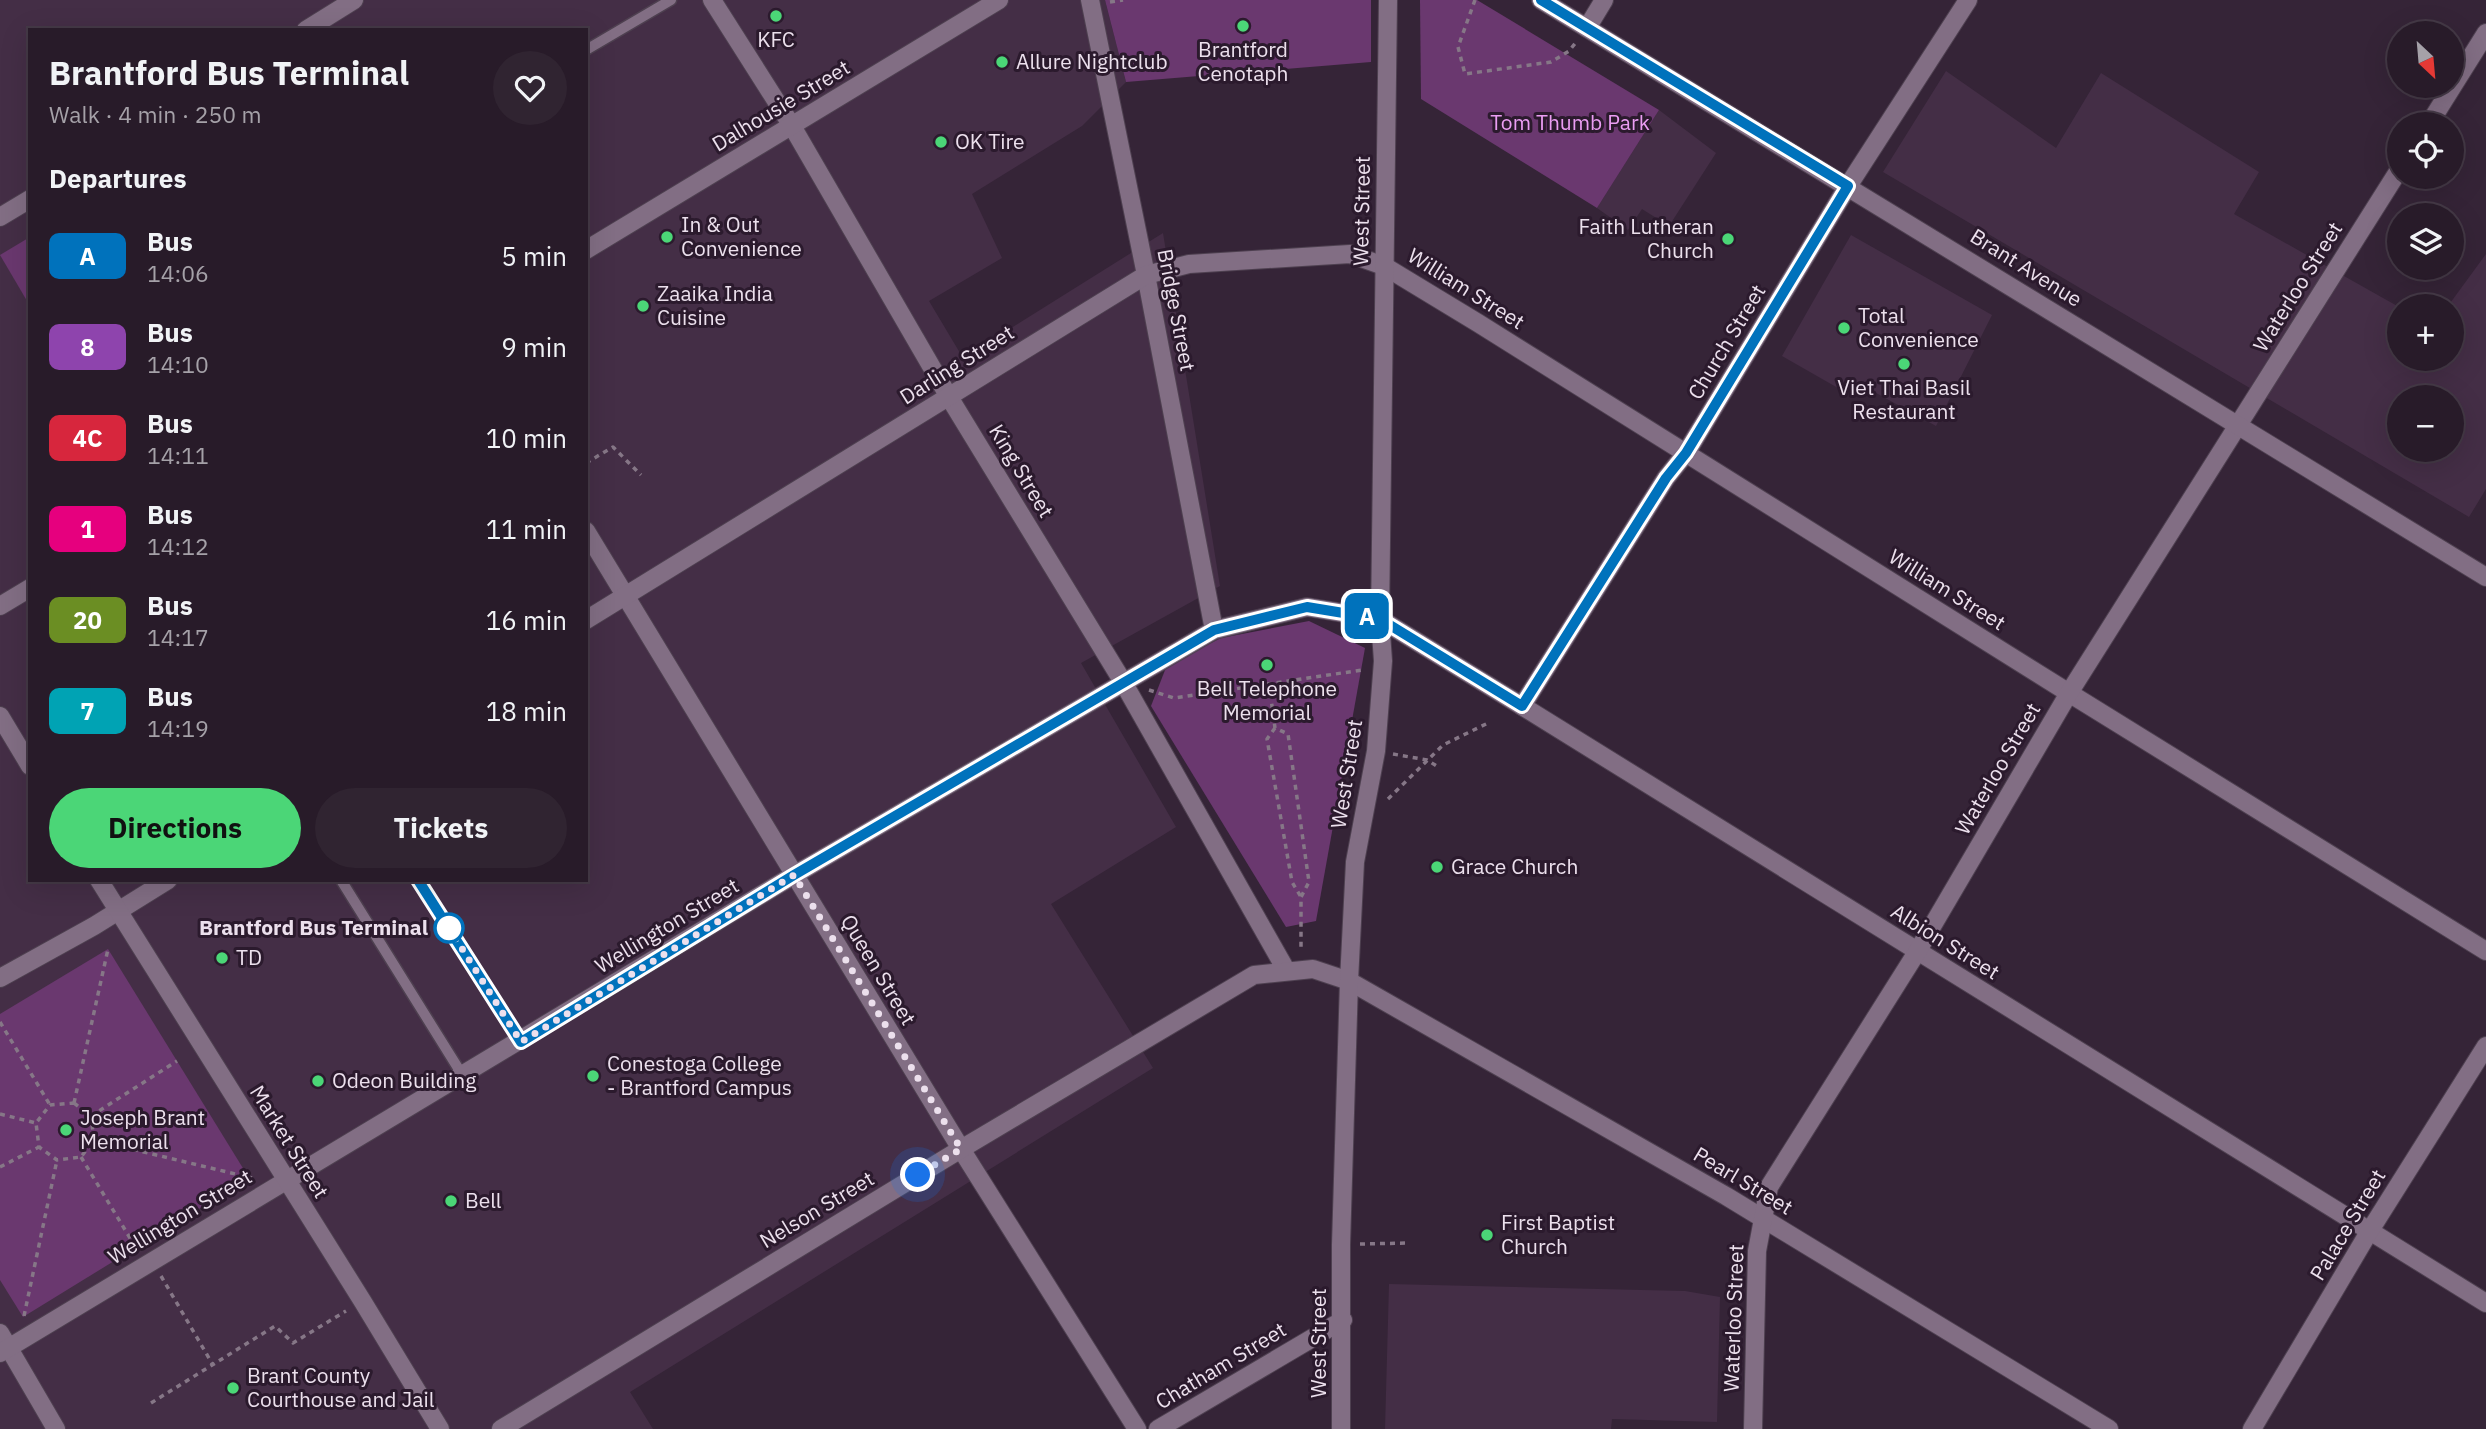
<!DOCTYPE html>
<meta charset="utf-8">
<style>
:root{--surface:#281b29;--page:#302431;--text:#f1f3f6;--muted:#a5a1a8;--line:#443946;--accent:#4bd677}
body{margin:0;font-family:"IBM Plex Sans",sans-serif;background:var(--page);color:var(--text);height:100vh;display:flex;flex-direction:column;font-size:26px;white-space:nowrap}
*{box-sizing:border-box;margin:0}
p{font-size:23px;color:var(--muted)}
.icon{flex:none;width:38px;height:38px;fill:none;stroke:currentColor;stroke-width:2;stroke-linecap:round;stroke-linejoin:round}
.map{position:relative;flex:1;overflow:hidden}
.drawer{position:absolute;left:28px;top:28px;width:560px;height:854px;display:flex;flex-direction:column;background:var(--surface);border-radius:0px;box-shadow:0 7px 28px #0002,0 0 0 2px var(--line)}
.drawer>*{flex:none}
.badge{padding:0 14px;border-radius:10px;font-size:24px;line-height:46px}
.needle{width:46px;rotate:154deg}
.buttons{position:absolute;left:2387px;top:21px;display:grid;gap:14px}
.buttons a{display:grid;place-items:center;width:77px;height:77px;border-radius:50%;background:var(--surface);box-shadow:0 7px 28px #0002,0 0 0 2px var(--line);font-size:35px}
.you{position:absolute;width:35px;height:35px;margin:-18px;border:5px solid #fff;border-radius:50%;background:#1a73e8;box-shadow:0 0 0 10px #1a73e833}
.map>.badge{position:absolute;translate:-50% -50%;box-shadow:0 0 0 4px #fff}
h2{padding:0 21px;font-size:26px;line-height:63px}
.round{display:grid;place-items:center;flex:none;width:74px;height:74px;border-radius:37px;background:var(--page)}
.summary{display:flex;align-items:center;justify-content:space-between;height:119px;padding:0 21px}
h1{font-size:33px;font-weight:700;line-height:52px}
.cta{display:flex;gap:14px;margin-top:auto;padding:14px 21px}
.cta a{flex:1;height:80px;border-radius:42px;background:var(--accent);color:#111;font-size:28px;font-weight:700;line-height:80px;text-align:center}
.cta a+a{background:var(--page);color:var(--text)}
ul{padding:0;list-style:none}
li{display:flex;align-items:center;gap:21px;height:91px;padding:0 21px}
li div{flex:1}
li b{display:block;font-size:26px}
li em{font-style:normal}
li .badge{min-width:77px;font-weight:700;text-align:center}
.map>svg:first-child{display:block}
</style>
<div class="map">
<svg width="2486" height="1429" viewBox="0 0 2486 1429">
<rect width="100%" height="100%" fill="#352437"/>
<!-- built -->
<g fill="#442e46" fill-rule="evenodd">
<path d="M0,0H1105L1126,82L1082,126L972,194L1002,258L929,301L963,358L1163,233L1220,586L1081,663L1176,827L1051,904L1153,1068L630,1392L653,1429H0ZM30,30H586V880H30Z"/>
<path d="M1946,71L2056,148L2101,73L2259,172L2234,214L2399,307V359H2452V306H2448L2486,254V489L2469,517L1883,172ZM2399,397H2452V450H2399Z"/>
<path d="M1659,110L1716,153L1669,226L1642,209L1628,230L1597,208Z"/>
<path d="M1851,235L1992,315L1936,426L1858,383L1845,392L1782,356Z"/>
<path d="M1389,1284L1685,1291L1720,1297L1717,1422L1612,1419L1611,1429H1385Z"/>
</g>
<!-- green -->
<g fill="#6a386f">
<path d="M1105,0H1371V62L1126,82Z"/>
<path d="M1420,0H1477L1659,110L1597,208L1421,99Z"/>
<path d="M30,237V306L0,255Z"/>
<path d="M1309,621L1365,648L1316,921L1286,927L1151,706L1167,665L1221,638Z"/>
<path d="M108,949L249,1178L23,1317L0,1280V1014Z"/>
</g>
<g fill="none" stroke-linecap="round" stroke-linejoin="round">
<defs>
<g id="service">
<path d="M586,50L671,0"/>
<path d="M341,880L463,1076"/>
<path d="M418,880L521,1042"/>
</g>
<g id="minor">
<path d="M712,0L792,126L949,397L1123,682L1286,970"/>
<path d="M1090,0L1146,275L1214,630"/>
<path d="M1587,28L1604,0"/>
<path d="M2429,124L2486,33"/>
<path d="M586,531L961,1149L1137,1429"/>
<path d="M586,620L1146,275L1189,264L1350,254L1384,266L1478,323L2069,693L2486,951"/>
<path d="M1522,706L2486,1303"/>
<path d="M0,978L94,926L168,880"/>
<path d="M0,1333L56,1429"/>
<path d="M501,1429L961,1149L1254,975L1313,969L1349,981L1726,1196L2109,1429"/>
<path d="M1158,1429L1343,1320"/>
<path d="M1753,1429L1757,1251L1769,1187L1917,952L2069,693L2399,170"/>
<path d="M2252,1429L2369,1232L2486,1046"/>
</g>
<path id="tertiary" d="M0,1353L794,875L1214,630L1307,607L1380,619L1522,706L1666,478L1686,453L1848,186L1968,0"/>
<g id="secondary">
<path d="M1541,0L2486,577"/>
<path d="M306,30L354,0"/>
<path d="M0,217L30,199"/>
<path d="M586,250L999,0"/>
<path d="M0,606L30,588"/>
<path d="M0,716L30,766"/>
<path d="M99,880L363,1302L440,1429"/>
<path d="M1341,1429V1245L1349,981L1355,862L1376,751L1383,661L1380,619L1388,0"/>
</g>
</defs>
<!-- service casing -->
<use href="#service" stroke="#4e4050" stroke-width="13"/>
<!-- minor casing -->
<use href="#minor" stroke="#4e4050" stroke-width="20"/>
<!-- tertiary casing -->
<use href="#tertiary" stroke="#4e4050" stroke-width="20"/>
<!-- secondary casing -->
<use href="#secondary" stroke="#4e4050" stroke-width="20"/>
<!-- path -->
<g stroke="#867787" stroke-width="3.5" stroke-dasharray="5 5" stroke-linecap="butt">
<path d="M1475,0L1458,47L1465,74L1551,62L1569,51L1577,41"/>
<path d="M1110,2L1123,0"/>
<path d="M586,463L613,447L641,475"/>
<path d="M1269,684L1275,728L1288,734L1309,882L1301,897V950"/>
<path d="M1149,690L1174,698L1362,670"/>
<path d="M1275,728L1267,739L1292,882L1301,897"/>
<path d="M1393,754L1427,760L1440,768"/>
<path d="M1388,799L1443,745L1488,723"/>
<path d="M0,1022L50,1105"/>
<path d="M74,1103L91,1116L94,1140L81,1157L57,1160L39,1147L36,1123L50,1105Z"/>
<path d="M74,1103L108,949"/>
<path d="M0,1114L36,1123"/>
<path d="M91,1116L177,1061"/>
<path d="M94,1140L252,1178"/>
<path d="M81,1157L136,1248"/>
<path d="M0,1167L39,1147"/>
<path d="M1360,1244L1410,1243"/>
<path d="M161,1276L213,1365"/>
<path d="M24,1316L57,1160"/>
<path d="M151,1403L275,1326L293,1343L346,1311"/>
</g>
<!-- service -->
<use href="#service" stroke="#826e84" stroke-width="10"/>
<!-- minor -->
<use href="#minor" stroke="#826e84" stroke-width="18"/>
<!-- tertiary -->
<use href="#tertiary" stroke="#826e84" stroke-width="18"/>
<!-- secondary -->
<use href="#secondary" stroke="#826e84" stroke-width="18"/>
</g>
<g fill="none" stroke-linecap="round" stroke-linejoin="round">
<defs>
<path id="line" d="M418,880L521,1042L794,875L1214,630L1307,607L1380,619L1522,706L1666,478L1686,453L1848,186L1541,0"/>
</defs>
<!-- line casing -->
<use href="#line" stroke="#fff" stroke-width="16"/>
<!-- line -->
<use href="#line" stroke="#0072bc" stroke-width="10"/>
<!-- walk -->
<path stroke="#ece0ed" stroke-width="7" stroke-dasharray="0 12.6" d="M449,928L521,1042L794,875L961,1149L918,1175"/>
</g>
<!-- markers -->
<g fill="#4bd677" stroke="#2b1a2d" stroke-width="2.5">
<circle cx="776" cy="16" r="7"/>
<circle cx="1243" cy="26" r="7"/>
<circle cx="1002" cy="62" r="7"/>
<circle cx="941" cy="142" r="7"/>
<circle cx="667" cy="237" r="7"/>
<circle cx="1728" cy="239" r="7"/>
<circle cx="643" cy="306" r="7"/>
<circle cx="1844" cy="328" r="7"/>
<circle cx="1904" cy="364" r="7"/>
<circle cx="1267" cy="665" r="7"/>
<circle cx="1437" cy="867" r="7"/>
<circle cx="222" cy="958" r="7"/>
<circle cx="593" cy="1076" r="7"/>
<circle cx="318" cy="1081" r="7"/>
<circle cx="66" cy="1130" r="7"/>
<circle cx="451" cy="1201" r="7"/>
<circle cx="1487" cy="1235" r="7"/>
<circle cx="233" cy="1388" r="7"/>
</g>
<circle fill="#fff" stroke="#0072bc" stroke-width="3.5" cx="449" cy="928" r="14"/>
<g text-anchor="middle" stroke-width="6" stroke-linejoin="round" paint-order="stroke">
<!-- poi labels -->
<g font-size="21" fill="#ece0ed" stroke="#2b1a2d" text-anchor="start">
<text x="776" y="47" text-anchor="middle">KFC</text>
<text x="1243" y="57" text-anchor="middle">Brantford<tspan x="1243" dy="24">Cenotaph</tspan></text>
<text x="1016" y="69">Allure Nightclub</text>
<text x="955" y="149">OK Tire</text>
<text x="681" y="232">In &amp; Out<tspan x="681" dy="24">Convenience</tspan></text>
<text x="1714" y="234" text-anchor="end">Faith Lutheran<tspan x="1714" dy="24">Church</tspan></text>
<text x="657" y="301">Zaaika India<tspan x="657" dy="24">Cuisine</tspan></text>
<text x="1858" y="323">Total<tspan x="1858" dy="24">Convenience</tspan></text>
<text x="1904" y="395" text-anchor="middle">Viet Thai Basil<tspan x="1904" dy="24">Restaurant</tspan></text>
<text x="1267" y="696" text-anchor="middle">Bell Telephone<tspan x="1267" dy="24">Memorial</tspan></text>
<text x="1451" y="874">Grace Church</text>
<text x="236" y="965">TD</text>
<text x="607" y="1071">Conestoga College<tspan x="607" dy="24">- Brantford Campus</tspan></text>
<text x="332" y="1088">Odeon Building</text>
<text x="80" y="1125">Joseph Brant<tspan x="80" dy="24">Memorial</tspan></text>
<text x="465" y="1208">Bell</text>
<text x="1501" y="1230">First Baptist<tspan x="1501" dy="24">Church</tspan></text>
<text x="247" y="1383">Brant County<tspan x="247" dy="24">Courthouse and Jail</tspan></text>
</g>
<!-- street labels -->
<g font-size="21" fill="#ece0ed" stroke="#2b1a2d">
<text transform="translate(781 106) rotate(-31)" y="7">Dalhousie Street</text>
<text transform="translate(1362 211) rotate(-89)" y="7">West Street</text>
<text transform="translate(2026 268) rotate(32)" y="7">Brant Avenue</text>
<text transform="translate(2298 287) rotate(-58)" y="7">Waterloo Street</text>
<text transform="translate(1466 289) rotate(32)" y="7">William Street</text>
<text transform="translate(1176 310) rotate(79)" y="7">Bridge Street</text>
<text transform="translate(1727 342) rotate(-59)" y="7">Church Street</text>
<text transform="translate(957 365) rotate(-32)" y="7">Darling Street</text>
<text transform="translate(1021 471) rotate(59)" y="7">King Street</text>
<text transform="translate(1947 590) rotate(32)" y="7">William Street</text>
<text transform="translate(1998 769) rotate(-60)" y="7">Waterloo Street</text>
<text transform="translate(1347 774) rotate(-81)" y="7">West Street</text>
<text transform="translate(667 926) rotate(-31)" y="7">Wellington Street</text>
<text transform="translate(1945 942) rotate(32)" y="7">Albion Street</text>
<text transform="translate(878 970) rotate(59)" y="7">Queen Street</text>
<text transform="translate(289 1142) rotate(58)" y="7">Market Street</text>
<text transform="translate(1743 1181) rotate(31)" y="7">Pearl Street</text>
<text transform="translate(817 1210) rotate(-31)" y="7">Nelson Street</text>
<text transform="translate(180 1217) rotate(-31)" y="7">Wellington Street</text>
<text transform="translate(2348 1225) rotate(-59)" y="7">Palace Street</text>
<text transform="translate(1734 1318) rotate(-88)" y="7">Waterloo Street</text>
<text transform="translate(1319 1343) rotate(-90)" y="7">West Street</text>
<text transform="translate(1221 1366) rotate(-31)" y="7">Chatham Street</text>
</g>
<!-- park labels -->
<g font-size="21" fill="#eb9df3" stroke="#2b1a2d">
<text x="1570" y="130">Tom Thumb Park</text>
</g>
<!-- stop labels -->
<g font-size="21" font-weight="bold" fill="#ece0ed" stroke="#2b1a2d" text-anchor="end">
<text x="428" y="935">Brantford Bus Terminal</text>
</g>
</g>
</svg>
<div class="buttons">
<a><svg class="needle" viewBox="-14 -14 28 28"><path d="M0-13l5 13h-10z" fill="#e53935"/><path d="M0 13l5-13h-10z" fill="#a5a1a8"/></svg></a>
<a><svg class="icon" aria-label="locate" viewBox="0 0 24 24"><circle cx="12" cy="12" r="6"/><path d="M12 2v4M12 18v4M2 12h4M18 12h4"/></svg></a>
<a><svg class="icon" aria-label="layers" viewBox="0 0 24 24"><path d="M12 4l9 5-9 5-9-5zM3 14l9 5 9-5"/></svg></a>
<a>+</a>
<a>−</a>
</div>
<div class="you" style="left:918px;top:1175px"></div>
<b class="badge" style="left:1367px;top:616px;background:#0072bc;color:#fff">A</b>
<section class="drawer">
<div class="summary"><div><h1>Brantford Bus Terminal</h1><p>Walk · 4 min · 250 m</p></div><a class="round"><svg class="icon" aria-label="heart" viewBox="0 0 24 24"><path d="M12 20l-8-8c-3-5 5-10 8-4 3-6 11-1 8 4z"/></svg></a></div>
<h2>Departures</h2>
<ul>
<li><span class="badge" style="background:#0072bc;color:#fff">A</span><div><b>Bus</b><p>14:06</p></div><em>5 min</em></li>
<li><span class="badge" style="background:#8e44ad;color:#fff">8</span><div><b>Bus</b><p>14:10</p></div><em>9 min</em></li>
<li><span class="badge" style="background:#d7263d;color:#fff">4C</span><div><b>Bus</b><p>14:11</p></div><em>10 min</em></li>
<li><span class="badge" style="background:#e6007e;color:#fff">1</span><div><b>Bus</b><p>14:12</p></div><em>11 min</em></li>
<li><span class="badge" style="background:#6b8e23;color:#fff">20</span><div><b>Bus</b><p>14:17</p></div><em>16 min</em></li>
<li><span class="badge" style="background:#00a3b4;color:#fff">7</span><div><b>Bus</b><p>14:19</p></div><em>18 min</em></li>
</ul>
<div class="cta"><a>Directions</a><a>Tickets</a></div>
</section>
</div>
